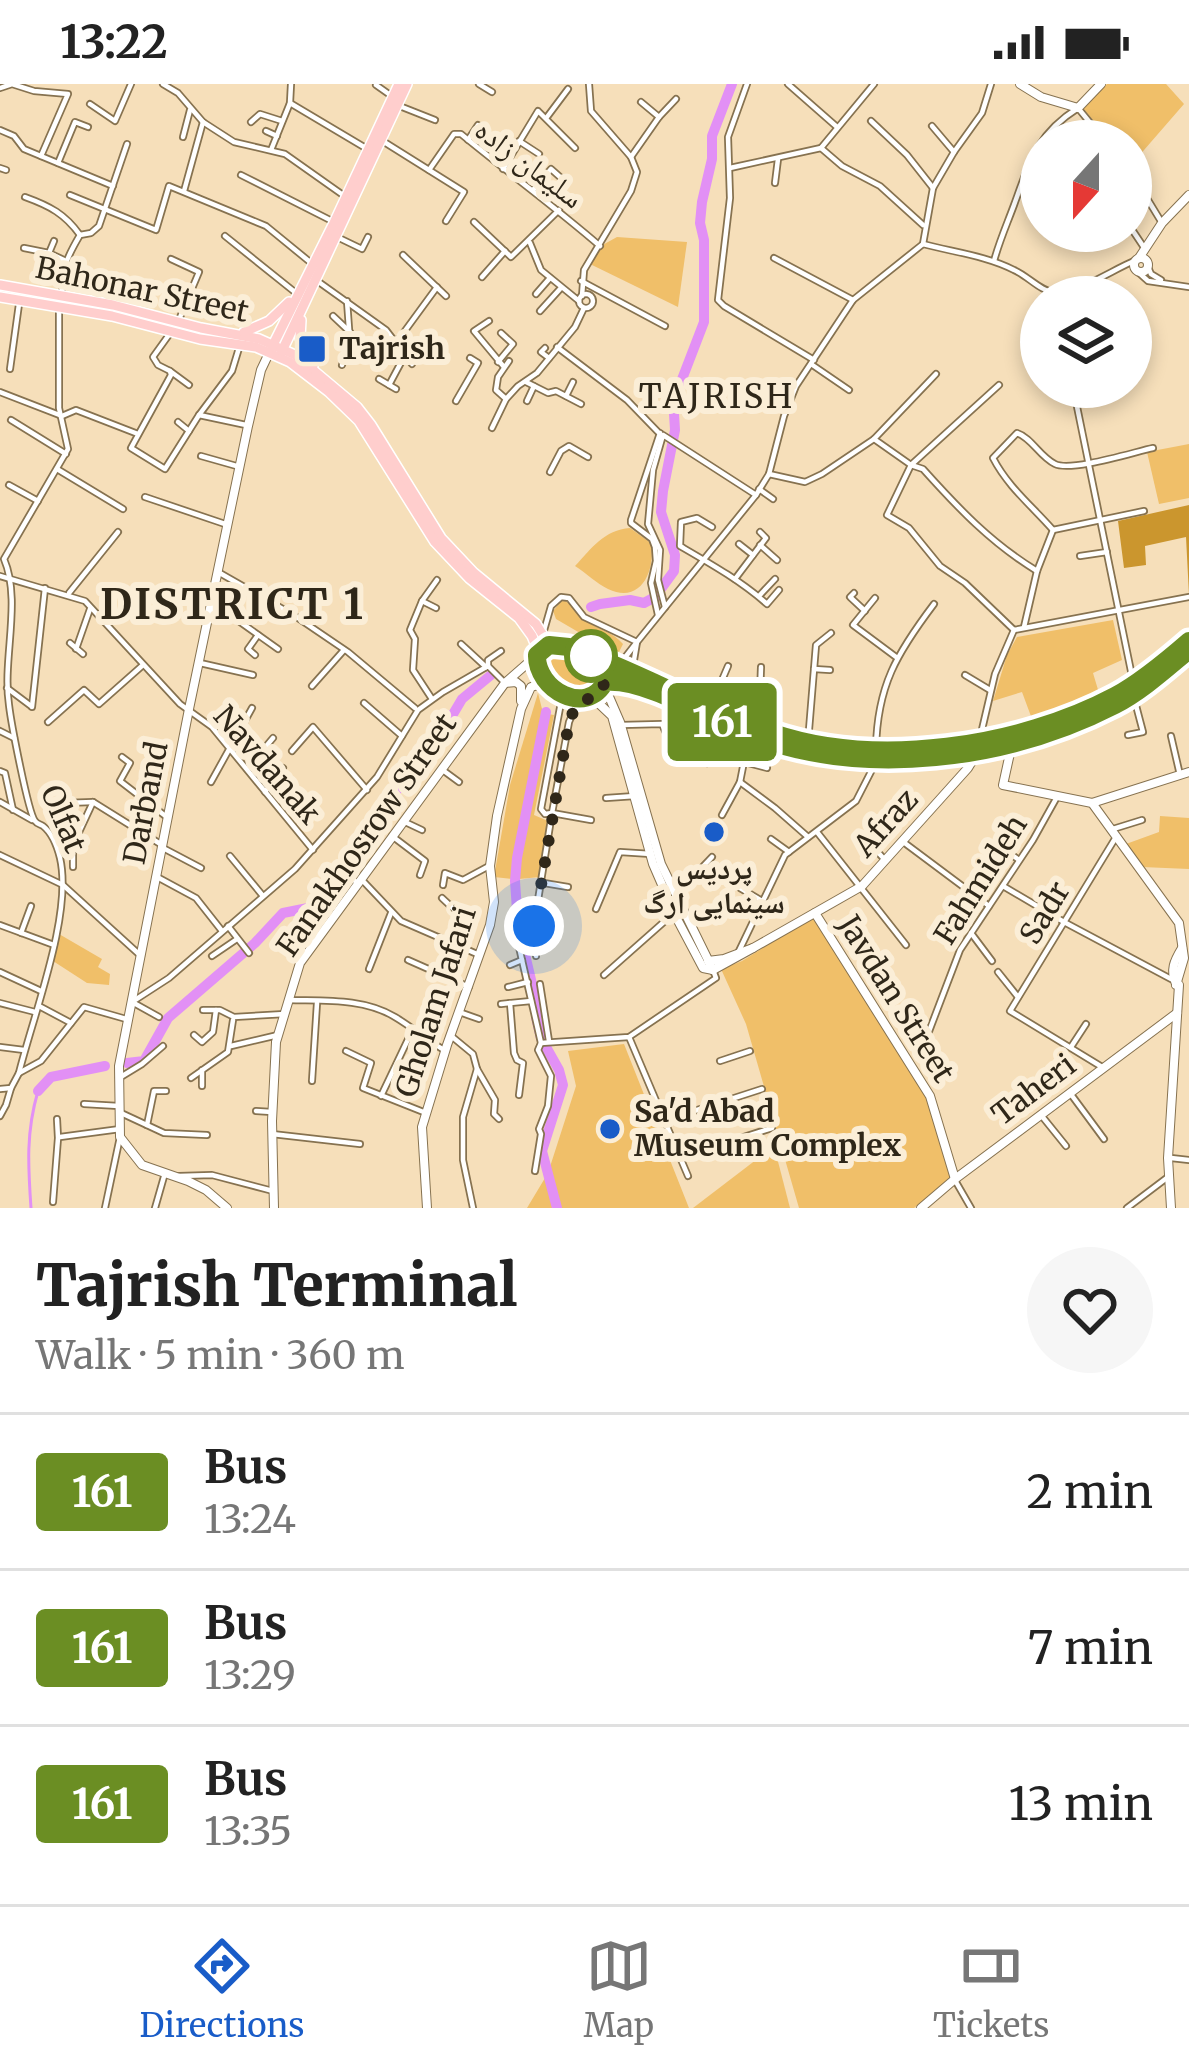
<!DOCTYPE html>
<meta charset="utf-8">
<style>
:root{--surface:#fff;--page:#f6f6f6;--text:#222;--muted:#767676;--line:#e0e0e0;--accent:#195cc8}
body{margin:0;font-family:Merriweather,"Noto Naskh Arabic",serif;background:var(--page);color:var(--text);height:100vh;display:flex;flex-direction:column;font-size:45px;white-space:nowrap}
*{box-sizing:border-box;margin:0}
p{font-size:39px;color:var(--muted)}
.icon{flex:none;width:66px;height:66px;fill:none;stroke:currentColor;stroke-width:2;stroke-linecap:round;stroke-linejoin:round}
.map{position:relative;height:1124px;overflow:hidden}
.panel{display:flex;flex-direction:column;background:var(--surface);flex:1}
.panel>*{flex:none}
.badge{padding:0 24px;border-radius:9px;font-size:42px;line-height:78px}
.needle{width:78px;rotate:201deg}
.fabs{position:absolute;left:1020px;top:36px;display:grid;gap:24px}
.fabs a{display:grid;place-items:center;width:132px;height:132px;border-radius:50%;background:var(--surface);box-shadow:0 6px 18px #0003;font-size:60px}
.you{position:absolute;width:60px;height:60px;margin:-30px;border:9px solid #fff;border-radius:50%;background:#1a73e8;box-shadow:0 0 0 18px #1a73e833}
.map>.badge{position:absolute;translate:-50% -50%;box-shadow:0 0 0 6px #fff}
.round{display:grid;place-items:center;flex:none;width:126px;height:126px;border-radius:63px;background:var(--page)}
.head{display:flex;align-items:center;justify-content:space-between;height:204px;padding:0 36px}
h1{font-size:57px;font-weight:800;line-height:90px}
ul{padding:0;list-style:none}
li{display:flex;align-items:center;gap:36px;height:156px;padding:0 36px;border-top:3px solid var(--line)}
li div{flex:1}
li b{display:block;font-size:45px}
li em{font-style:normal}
li .badge{min-width:132px;font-weight:700;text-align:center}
.status{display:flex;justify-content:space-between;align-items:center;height:84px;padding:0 60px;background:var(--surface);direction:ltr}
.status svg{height:33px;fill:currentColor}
.tab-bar{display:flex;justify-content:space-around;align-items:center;height:168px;border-top:3px solid var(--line);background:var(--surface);font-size:33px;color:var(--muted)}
.tab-bar a{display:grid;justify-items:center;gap:6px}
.tab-bar .current{color:var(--accent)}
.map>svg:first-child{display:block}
</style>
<div class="status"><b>13:22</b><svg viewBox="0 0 49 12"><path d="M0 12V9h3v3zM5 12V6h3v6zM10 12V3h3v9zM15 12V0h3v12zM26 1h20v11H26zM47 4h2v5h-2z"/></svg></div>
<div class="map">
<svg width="1189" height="1124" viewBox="0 0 1189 1124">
<rect width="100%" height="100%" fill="#f6dfba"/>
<!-- green -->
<g fill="#f0bf69">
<path d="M1107,0H1166L1184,20L1131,81V57H1110L1083,24Z"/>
<path d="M617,153L687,158L678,223L590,180L599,163Z"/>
<path d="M1189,360V414L1159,420L1147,368Z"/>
<path d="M630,444L651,459C656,486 641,521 608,505C597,500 586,489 575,482C592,464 604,446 630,444Z"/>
<path d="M563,515C573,521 577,530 586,537C599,546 613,548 623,560L619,568L604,563L556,535L553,527Z"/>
<path d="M1113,536L1122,576L1093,589L1099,609L1032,635L1022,608L993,617L1007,571L1017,553Z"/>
<path d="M557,567C573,570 589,577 597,592L596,601C575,614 545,599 544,575L550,569Z"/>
<path d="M538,609L543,629L512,795L494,793L510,701Z"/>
<path d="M548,630L554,631L534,731L548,737L540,793L519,795V777Z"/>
<path d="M1160,732L1189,734V785L1142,783L1126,760L1159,748Z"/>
<path d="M813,833L927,1013L950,1094L914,1124H799L746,940L721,885L742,877Z"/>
<path d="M59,850L102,875L98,883L110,890L109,901L87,899L53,877Z"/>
<path d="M624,960L689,1124H527L548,1089L576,1002L568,967Z"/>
<path d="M774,1062L790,1124H693Z"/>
</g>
<!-- forest -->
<path fill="#cb962e" d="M1189,421V511L1186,453L1145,462L1146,481L1124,484L1118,437Z"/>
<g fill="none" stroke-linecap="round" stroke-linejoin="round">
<!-- stream -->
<path stroke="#e290f5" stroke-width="3" d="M31,1124C28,1081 26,1048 38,1007"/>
<!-- river -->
<g stroke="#e290f5" stroke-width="10">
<path d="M591,523L600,520L630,516L644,519L655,513L674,487L675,471L661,428L663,407L675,346L674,330L679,303L704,238V156L700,139L702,118L712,75V52L732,0"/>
<path d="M546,628L517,774L515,797L518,841L536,917V933L541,954L559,986L563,1001L542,1067L557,1124"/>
<path d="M127,979L144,977L168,934L255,859L283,829L313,823L386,717L412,691L413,679L446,642L462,615L491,591"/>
<path d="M38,1007L51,993L105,982"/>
</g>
<defs>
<g id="street">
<path d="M163,0L178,9L203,38L234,58L285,70L343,111"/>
<path d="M479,0L492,8"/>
<path d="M747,0L728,53L730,114L718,216L724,222L814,276"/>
<path d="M788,0L837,43"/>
<path d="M376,1L393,13"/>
<path d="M0,4L12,0L34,7L68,10L41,72"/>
<path d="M641,18L659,33"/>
<path d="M290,19L369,66"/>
<path d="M90,20L115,37L131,0"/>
<path d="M397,21L435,36"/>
<path d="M547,33L568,5"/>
<path d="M871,37L907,71L933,104"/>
<path d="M251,38L260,30L282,37"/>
<path d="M932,42L954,68"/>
<path d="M0,46L14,52L24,65L113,102"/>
<path d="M266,47L277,52"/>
<path d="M183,53L190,26"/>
<path d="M381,56L464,108L446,137"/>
<path d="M468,56L478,41"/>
<path d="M519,57L539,70"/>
<path d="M821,64L874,0"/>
<path d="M271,66L290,19L291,0"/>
<path d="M631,73L659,33L676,15"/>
<path d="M58,79L75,38L88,43"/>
<path d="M0,84L6,86"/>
<path d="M730,84L821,64L842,82L880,102L923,141"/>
<path d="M503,85L538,27L575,64"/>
<path d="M429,86L454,50H461C507,88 555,123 600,162"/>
<path d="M1131,88L1162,139"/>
<path d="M241,91L332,137"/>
<path d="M775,99L778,75"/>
<path d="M533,106L551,85L560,93"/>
<path d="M184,107L203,38"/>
<path d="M70,111L156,146L169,102L266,142L310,178"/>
<path d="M25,113C50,122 65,130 80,151"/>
<path d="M474,138L511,173L559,126"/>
<path d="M1131,144L1145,165"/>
<path d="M225,152L296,209"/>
<path d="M337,153L362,165L368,153"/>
<path d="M530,159L541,186L579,217"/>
<path d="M923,160C953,168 987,172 1014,186C1028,192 1040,207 1055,209C1075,211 1114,185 1134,177"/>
<path d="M24,164L49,169L64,176"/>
<path d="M49,169L54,157"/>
<path d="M403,171L446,212"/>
<path d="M774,174L853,216"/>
<path d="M171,175L199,188L178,238"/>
<path d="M994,177C999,158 1007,140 1014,121C1030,77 1037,50 1078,24L1105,57"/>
<path d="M1148,183L1151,190L1161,196"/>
<path d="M1138,188L1148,197L1189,203"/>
<path d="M482,193L505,167"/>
<path d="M316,196L386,246L412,280"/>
<path d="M581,197L665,242"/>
<path d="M536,210L550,194"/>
<circle cx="586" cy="217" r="7"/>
<path d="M62,212C61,186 67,173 80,151L91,149L99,142L127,60"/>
<path d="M582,212L584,186L631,107L637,88L631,73L591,27L589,0"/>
<path d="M540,227L560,205"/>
<path d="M333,232L350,248"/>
<path d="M489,237L474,247L504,283"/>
<path d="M171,248L153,273L158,281L170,287L171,291L131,364L165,385L199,331L232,287L239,264"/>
<path d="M396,259L437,203"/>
<path d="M557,263L627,316L658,348"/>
<path d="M545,264L541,268L549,274"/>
<path d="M498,278L513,260L501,249"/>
<path d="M811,280L849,306"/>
<path d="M342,281L350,258L347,217"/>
<path d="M10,285L19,220"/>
<path d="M170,287L189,301"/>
<path d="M379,295L396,305"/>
<path d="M526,298L548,309L556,307L581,320"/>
<path d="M389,301L405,271"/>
<path d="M999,301L911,381L887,431L909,444L940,482L965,499L1014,546"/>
<path d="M1073,303L1133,597"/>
<path d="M0,308L62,332L76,326L138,350"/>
<path d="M566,312L573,298"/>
<path d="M506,315L496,306L498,293L509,277"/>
<path d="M456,317L478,279L470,274"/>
<path d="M527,317L534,302"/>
<path d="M199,331L246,341"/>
<path d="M11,336L66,370"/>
<path d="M178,338L189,347"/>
<path d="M492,344L506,315L518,302L537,289L575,243L584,224"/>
<path d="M874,355L911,381L923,385C958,424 991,459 1037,487"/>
<path d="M201,372L240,383"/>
<path d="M57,385L123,425"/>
<path d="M550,388L561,367L569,362L588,373"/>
<path d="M769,390L805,398L822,390L874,355L936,290"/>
<path d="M9,401L38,417"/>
<path d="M759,405L773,415"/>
<path d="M145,413L225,440"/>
<path d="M712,443L697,434L681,438L680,462C711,480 741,497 767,520L779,506"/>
<path d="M1053,446C1032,422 1008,403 993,374L1017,349C1032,354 1039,372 1055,380C1071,388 1134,368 1153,364"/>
<path d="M1053,446L1144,427"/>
<path d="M739,460L753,471"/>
<path d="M760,461L777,476"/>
<path d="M1080,472L1107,468"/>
<path d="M218,488L295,532L348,568L415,624"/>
<path d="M0,492L85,517L180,620L212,643L313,766"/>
<path d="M735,495L766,454L760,448"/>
<path d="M69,509L118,448"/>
<path d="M854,509L850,513L865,527"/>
<path d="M759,512L775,495"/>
<path d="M875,514L853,541L896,573"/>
<path d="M422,517L436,524"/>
<path d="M212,518L278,565"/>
<path d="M665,523L658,496L660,466L648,440L653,386L663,351L756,411"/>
<path d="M658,531L651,499L656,477L655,463L652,455L631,439V436L660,349"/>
<path d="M1024,543L1037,487L1053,446"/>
<path d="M1014,546L1189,513"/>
<path d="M543,550L551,522L561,513L569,514L584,533L637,558L620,580"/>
<path d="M70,559L83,570"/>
<path d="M461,560L486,583"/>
<path d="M76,565L90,525"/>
<path d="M255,571L248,565L258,551"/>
<path d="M200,579L253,591"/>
<path d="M488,582V576L501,567"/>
<path d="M814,585L830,586"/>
<path d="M632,588L637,558L756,411L769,390L784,332L796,302L853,216L923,160L933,104L954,68L982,29L991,0"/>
<path d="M965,591L990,606"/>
<path d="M721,599L740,607"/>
<path d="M312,602L344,566"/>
<path d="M7,604L31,622"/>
<path d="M562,613L541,725L545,730L552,729L591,736"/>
<path d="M432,615L413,586L415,555L410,546L422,517L437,496"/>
<path d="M364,619L402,652"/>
<path d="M32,623L45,504"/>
<path d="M710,624L728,582"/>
<path d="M48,638L84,606L99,620L143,581"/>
<path d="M749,640L760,611L761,583"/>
<path d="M621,641L662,640L665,647L707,679"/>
<path d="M0,647L14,654"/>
<path d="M1128,651L1143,648L1133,610"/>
<path d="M1171,652L1180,691"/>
<path d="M980,654L995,590L1014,546"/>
<path d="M808,658L816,561L831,549"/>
<path d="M876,665C877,602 897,569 934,520"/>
<path d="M292,667L313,643L367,706"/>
<path d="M122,673L130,679L120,697L168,734"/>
<path d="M744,678L767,684"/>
<path d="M247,685L273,654"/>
<path d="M0,687L5,689L13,726"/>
<path d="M444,687L459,698"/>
<path d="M211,698L252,624"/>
<path d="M740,698L775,724L808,753"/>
<path d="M265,708L283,684"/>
<path d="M606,714L635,712"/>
<path d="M0,718L32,736"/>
<path d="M65,719L93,718"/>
<path d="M722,731L740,698L749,652"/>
<path d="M405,738L422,746"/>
<path d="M1113,745L1142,736"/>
<path d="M817,748L906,861"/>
<path d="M392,752L425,777L420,791"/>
<path d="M771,755L789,768"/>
<path d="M902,757L989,822"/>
<path d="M998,761L1019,776"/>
<path d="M163,764L201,784"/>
<path d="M875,765L885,776"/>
<path d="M0,771L63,801L141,872"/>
<path d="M230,772L263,812"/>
<path d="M73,783V761L93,718L162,761"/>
<path d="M343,785L357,799"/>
<path d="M159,794L196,814L222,847"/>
<path d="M363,797L401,837L477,870"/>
<path d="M544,799L568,803"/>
<path d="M443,801L445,789L463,796L489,782"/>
<path d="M1003,802L1064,838L1171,895"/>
<path d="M740,804L762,817"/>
<path d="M675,812L712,773"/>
<path d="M442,814L458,829L451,858"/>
<path d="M596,825L620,768L651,770"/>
<path d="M0,841L54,861"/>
<path d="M228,842L249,869"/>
<path d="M21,849L31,822"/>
<path d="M971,849L992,877"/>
<path d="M519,863L541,959L538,966L551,992L548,1022L539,1045L541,1050L535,1087"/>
<path d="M738,869L785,771L856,717L878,674"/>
<path d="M212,872L237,855"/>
<path d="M536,872L533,847L552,729L569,638L576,622L583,616"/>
<path d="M408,876L469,903"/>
<path d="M510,881L522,876"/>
<path d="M369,885L391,829"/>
<path d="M0,888L41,907"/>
<path d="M998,888L1018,913"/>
<path d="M604,891L674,829"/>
<path d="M540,900L549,957"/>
<path d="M508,903L528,898"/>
<path d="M289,916C324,917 364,914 395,933C412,943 427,956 444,966"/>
<path d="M0,919L35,928"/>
<path d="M510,919L514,969L517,976L523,979L519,1011"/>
<path d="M501,920L531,917"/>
<path d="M39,922L71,939"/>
<path d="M203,926H220L234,933L285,930"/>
<path d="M462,929L479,935"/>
<path d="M159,933L132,918L169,894L295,785L377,693L418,626L443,608L488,582L505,599"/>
<path d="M194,951L202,958L213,948L216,926"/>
<path d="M450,951L473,970L477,985L495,1016L494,1030L499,1035"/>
<path d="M906,951L928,950L960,866L1033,756L1057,713"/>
<path d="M629,953L688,1092"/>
<path d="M541,959L629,953L716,894L713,886"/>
<path d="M231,962L278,951"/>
<path d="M0,963L24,966"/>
<path d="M1071,963L1086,940"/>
<path d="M346,967L371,979L363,1004L426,1029"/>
<path d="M720,977L750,967"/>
<path d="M1102,983L1010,927L1116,753"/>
<path d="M202,986V1002"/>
<path d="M19,989L41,977L84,923L126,935"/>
<path d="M119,994L142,980L163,962"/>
<path d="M191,994L228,968L233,936"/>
<path d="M312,997L317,919"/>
<path d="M0,1005L11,1004L19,989C33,932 73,830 60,774C57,762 53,750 43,742C40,740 37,740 35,737C28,728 11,638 9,621C2,575 22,517 4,475L68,365L59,324V223"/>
<path d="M1070,1009L1104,1055"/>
<path d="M381,1012L412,947"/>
<path d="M84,1020L119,1022"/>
<path d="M256,1027L272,1028"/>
<path d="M694,1027L762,1005"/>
<path d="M121,1029L164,1049L207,1051"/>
<path d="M1041,1031L1066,1062"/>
<path d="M0,1032L6,1021L11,1004"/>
<path d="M147,1041L154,1007H166"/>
<path d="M272,1050L360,1060"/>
<path d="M60,1053L120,1045"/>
<path d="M703,1066L772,1044"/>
<path d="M1171,1074L1189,1076"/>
<path d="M179,1092L212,1091L273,1107"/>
<path d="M956,1098L971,1124"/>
<path d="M53,1118L58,1054L57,1035"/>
<path d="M105,1124L120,1053"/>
<path d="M155,1124L165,1089"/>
<path d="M473,1124L463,1076V1033L477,985"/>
<path d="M1127,1124L1168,1093"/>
</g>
<g id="secondary">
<path d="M1020,0L1041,13L1078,24L1101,0"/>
<circle cx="1141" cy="181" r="7"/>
<path d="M1139,174L1162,139L1189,111"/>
<path d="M505,599L516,598L521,602V617"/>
<path d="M604,601L620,638L661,780L712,884"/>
<path d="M592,613L612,632L653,780L676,833L703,884L713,886"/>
<path d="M1012,660L1003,701L1092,719L1179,839L1184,874L1176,901"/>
<path d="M1092,719L1189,688"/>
<path d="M815,829L930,1012L955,1095"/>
<path d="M753,864L862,802L968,684L979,666"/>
<path d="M708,877L724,875L753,864L713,886"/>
<path d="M1176,900C1170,886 1174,877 1182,864"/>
<path d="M227,1124L206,1106L188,1097L142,1081L120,1053L119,982L189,625L248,342L261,286L270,267"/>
<path d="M274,1124L272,1037L276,958L300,879L505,599L537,571"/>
<path d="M427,1124L422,1043L447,961L490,841L494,818L490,782L497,732L521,625L531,603L546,599"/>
<path d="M921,1124L955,1095L1177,929"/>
<path d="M1171,1124L1168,1074L1179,901"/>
</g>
<g id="primary">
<path d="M0,201L113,221L201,244L259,255L295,271L357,323L371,341L441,454L474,489L536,540L549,561"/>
<path d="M0,213L112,232L200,255L256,263L290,278L329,308L359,337L435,458L469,494L519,534L532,552L539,569"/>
<path d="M301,236L300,254L313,282"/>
<path d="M244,248L269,237L289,218"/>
<path d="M272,263L334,139L399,0"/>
<path d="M282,267L407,0"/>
<path d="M549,561C575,562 597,571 605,598C587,633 537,606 537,571Z"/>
<path d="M586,570C652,594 714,633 782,652C889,681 1018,665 1115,612C1141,598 1166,577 1189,557"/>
<path d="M605,598L630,599C679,617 725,644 774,659C874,690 1035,672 1123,617C1146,602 1168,584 1189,566"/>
</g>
</defs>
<!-- street casing -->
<use href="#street" stroke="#867250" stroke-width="8"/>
<!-- secondary casing -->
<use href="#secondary" stroke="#867250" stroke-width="10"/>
<!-- primary casing -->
<use href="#primary" stroke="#fff" stroke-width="12"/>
<!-- street -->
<use href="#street" stroke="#fff" stroke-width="4.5"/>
<!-- secondary -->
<use href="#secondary" stroke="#fff" stroke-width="8"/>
<!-- primary -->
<use href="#primary" stroke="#ffcecd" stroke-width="9"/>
</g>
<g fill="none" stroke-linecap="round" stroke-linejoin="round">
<defs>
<path id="line" d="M1189,557C1166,577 1141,598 1115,612C1019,663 877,684 773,649C703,626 639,587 569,563L549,561L537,571C536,606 587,633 605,598C645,594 711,636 750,651C865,695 1008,676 1115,621C1142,607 1166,585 1189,566"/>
</defs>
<!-- line casing -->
<use href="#line" stroke="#fff" stroke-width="27"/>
<!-- line -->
<use href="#line" stroke="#6b8e23" stroke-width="18"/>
<!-- walk -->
<path stroke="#2f2719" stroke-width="12" stroke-dasharray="0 21.6" d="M534,842L569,638C577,612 596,618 605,598L600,584L591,572"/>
</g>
<!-- markers -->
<g fill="#195cc8" stroke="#fbeed7" stroke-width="4.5">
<rect x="297" y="250" width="30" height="30" rx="6"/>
<circle cx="714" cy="748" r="12"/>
<circle cx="610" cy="1045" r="12"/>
</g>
<circle fill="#fff" stroke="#6b8e23" stroke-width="6" cx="591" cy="572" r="24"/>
<g text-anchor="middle" stroke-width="12" stroke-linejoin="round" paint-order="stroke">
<!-- street labels -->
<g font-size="30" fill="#2f2719" stroke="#fbeed7">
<text transform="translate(529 80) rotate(37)" y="10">سلیمان زاده</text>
<text transform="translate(142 206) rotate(12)" y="10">Bahonar Street</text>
<text transform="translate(267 681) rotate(49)" y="10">Navdanak</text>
<text transform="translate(146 719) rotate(-79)" y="10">Darband</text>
<text transform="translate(63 735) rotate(67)" y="10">Olfat</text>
<text transform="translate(886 739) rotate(-48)" y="10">Afraz</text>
<text transform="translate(367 751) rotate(-55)" y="10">Fanakhosrow Street</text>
<text transform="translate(981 796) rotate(-58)" y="10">Fahmideh</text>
<text transform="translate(1045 829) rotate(-59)" y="10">Sadr</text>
<text transform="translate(896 915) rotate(58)" y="10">Javdan Street</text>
<text transform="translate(436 918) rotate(-72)" y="10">Gholam Jafari</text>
<text transform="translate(1034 1006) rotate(-37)" y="10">Taheri</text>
</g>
<!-- poi labels -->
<g font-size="30" font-weight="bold" fill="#2f2719" stroke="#fbeed7" text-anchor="start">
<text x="339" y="275">Tajrish</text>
<text x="714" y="795" text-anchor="middle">پردیس<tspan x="714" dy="34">سینمایی ارگ</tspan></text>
<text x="634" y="1038">Sa'd Abad<tspan x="634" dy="34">Museum Complex</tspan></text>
</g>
<!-- neighbourhood labels -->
<g font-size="33" letter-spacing="3" fill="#2f2719" stroke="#fbeed7">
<text x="717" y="324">TAJRISH</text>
</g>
<!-- district labels -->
<g font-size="42" font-weight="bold" letter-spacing="3" fill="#2f2719" stroke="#fbeed7">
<text x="233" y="535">DISTRICT 1</text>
</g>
</g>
</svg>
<div class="fabs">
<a><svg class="needle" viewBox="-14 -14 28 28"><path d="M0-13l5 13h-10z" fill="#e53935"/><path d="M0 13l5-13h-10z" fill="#767676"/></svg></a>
<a><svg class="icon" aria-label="layers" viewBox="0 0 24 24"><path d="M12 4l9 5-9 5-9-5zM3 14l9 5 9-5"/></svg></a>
</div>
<div class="you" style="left:534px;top:842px"></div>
<b class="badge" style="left:722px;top:638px;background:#6b8e23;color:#fff">161</b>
</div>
<section class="panel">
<div class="head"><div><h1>Tajrish Terminal</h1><p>Walk · 5 min · 360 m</p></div><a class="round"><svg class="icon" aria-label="heart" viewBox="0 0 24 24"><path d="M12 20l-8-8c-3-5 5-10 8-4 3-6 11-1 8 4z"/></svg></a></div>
<ul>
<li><span class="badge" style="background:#6b8e23;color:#fff">161</span><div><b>Bus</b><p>13:24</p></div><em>2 min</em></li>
<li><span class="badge" style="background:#6b8e23;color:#fff">161</span><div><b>Bus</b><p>13:29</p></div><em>7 min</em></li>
<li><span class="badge" style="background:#6b8e23;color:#fff">161</span><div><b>Bus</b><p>13:35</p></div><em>13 min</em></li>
</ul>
</section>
<nav class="tab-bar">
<a class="current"><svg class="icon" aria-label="directions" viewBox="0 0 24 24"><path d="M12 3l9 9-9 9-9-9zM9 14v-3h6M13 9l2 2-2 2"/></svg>Directions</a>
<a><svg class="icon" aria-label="map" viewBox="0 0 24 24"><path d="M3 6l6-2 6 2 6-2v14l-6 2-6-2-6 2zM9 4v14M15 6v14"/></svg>Map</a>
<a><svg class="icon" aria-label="tickets" viewBox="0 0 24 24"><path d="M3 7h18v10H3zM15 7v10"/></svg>Tickets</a>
</nav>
